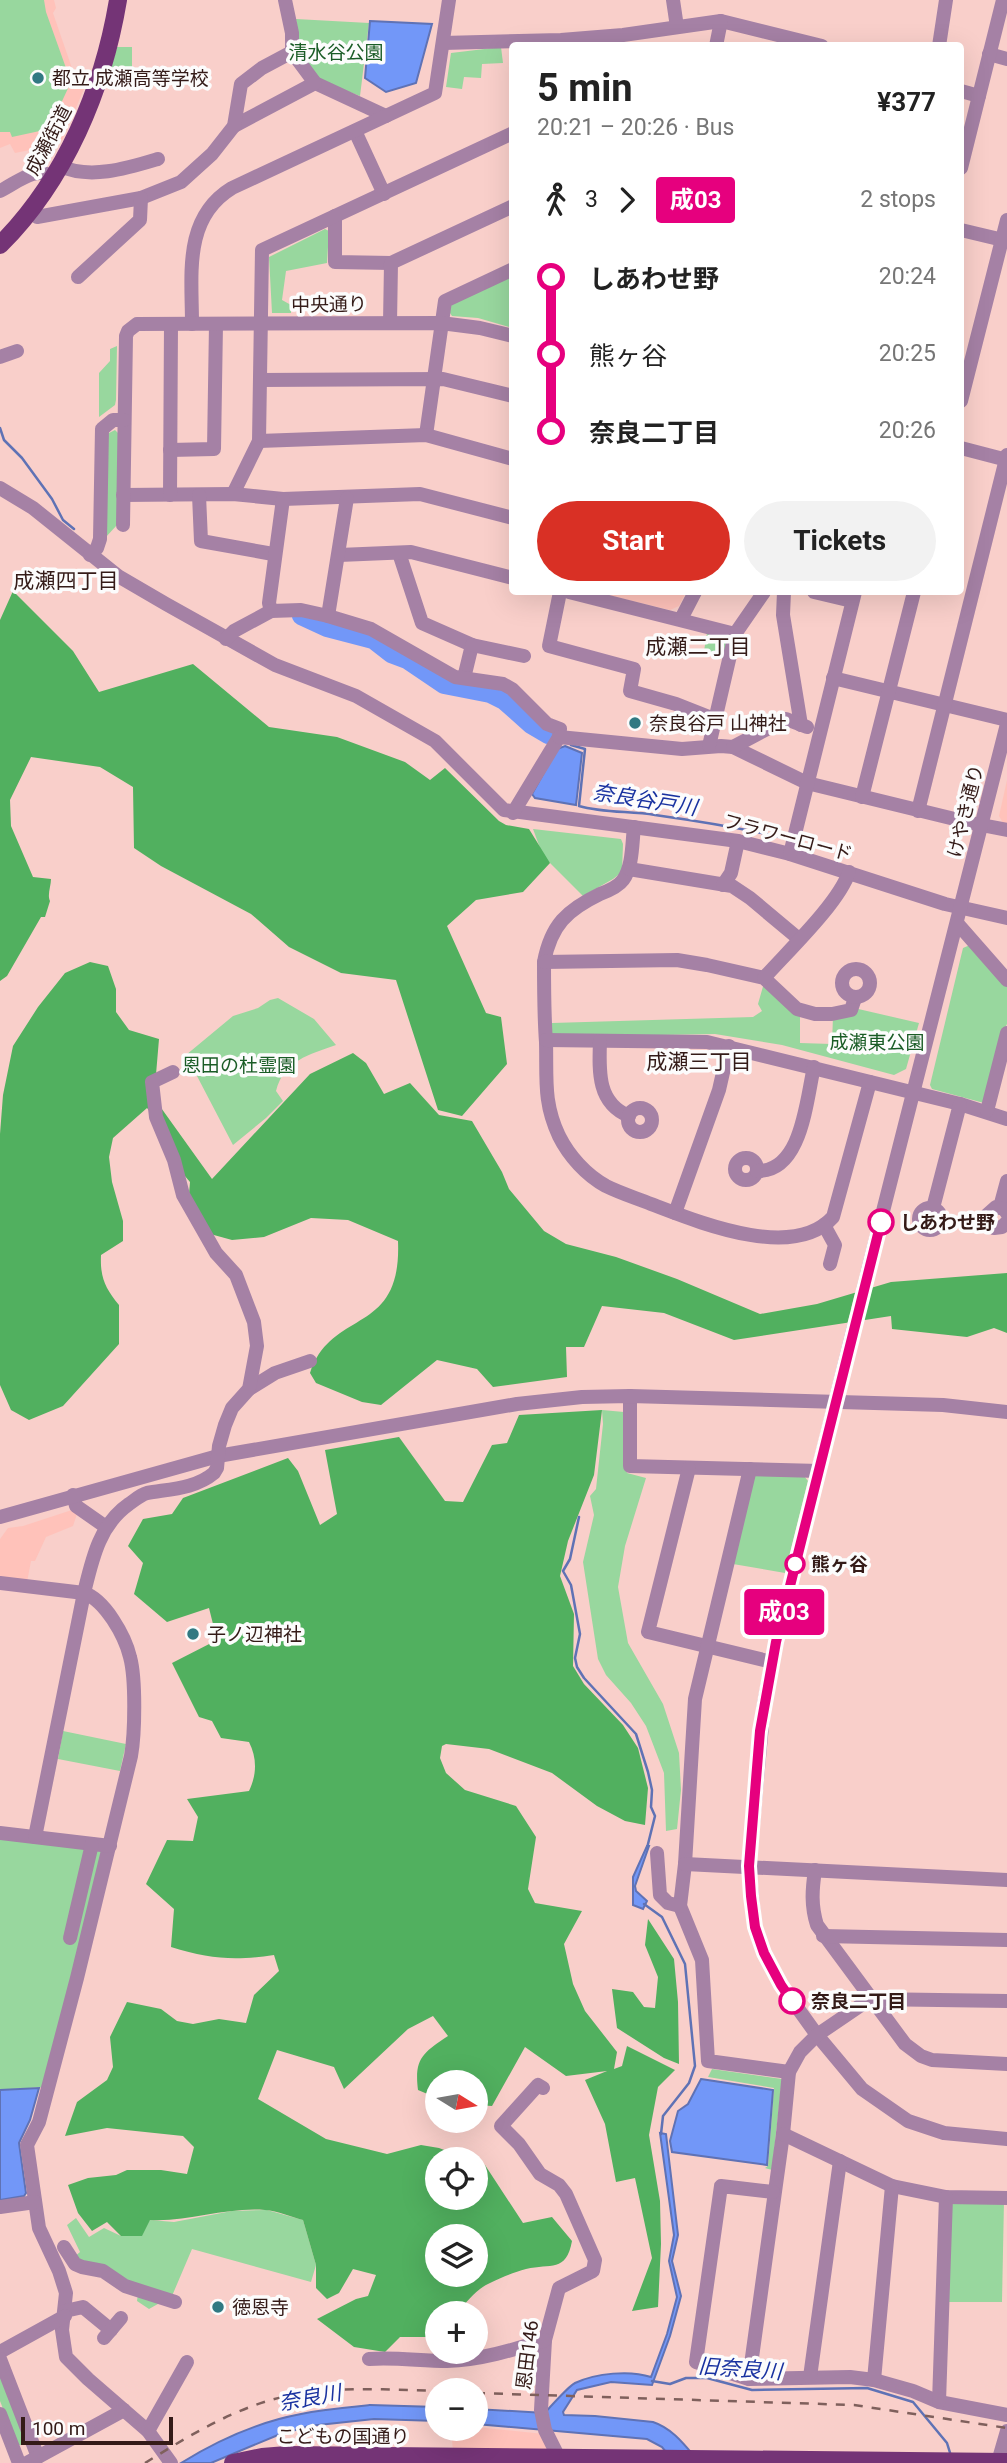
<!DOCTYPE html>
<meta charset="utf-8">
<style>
:root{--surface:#fff;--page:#f2f2f2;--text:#222;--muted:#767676;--accent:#d93025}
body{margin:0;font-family:Roboto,"Noto Sans JP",sans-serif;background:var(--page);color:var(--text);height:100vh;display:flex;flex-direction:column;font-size:26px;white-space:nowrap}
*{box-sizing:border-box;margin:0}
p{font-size:23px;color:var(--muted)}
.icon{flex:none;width:38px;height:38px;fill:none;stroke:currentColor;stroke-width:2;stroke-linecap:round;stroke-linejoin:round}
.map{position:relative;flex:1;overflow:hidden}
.panel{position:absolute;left:509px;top:42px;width:455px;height:553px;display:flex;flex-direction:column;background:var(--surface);border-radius:7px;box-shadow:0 7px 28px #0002}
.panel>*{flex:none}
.badge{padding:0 14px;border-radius:5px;font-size:24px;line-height:46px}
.needle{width:46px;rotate:101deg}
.controls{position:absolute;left:425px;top:2070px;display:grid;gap:14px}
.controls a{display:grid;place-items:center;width:63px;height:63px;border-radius:50%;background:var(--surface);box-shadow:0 7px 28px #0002;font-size:35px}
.scale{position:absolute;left:21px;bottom:18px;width:152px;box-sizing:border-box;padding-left:7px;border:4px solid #341b18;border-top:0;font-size:19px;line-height:24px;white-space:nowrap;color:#341b18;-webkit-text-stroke:5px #fcfcfc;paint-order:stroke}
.map>.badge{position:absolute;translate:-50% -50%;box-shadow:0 0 0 4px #fff}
.legs{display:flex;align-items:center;gap:10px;height:77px;padding:0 28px;font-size:23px}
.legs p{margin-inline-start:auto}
.summary{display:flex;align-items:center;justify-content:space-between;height:119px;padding:0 28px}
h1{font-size:38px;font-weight:700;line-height:52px}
.primary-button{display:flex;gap:14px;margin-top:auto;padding:14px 28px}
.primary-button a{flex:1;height:80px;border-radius:42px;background:var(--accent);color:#fff;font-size:28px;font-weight:700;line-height:80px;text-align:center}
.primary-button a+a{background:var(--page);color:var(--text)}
ul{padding:0 28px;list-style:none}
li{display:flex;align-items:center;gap:24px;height:77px;font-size:26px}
li i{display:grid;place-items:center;width:10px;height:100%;margin:0 9px;background:currentColor}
li i::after{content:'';width:18px;height:18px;margin:-9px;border:5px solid;border-radius:50%;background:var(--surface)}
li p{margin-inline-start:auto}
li:first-child i{background:linear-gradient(#0000 50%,currentColor 0)}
li:last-child i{background:linear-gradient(currentColor 50%,#0000 0)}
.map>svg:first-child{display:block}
</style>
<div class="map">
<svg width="1007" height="2463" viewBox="0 0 1007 2463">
<rect width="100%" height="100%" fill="#f9cfca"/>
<!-- built -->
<g fill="#ffc2ba">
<path d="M0,0H54L56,8L53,13L76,80L89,77L62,141L38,154L35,149L15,153L10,144L0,148Z"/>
<path d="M595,592H686L679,606L670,610Z"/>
<path d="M1007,780V823H1003L999,816Z"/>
<path d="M75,1509L78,1511L73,1526L46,1537L35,1561H31L27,1582L0,1578V1539L8,1528L23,1526Z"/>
<path d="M476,2427L544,2434L550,2451H453L451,2429H476Z"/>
</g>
<!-- green -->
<g fill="#98d79e">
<path d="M0,0H44L46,12L71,82L49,129L12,137L10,132H0Z"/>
<path d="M296,19L369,23L360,96L318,80L299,51Z"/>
<path d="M117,47H132V74L122,76L106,86Z"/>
<path d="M501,47L503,63L482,64L481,78L464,77L462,89L446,87L451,53Z"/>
<path d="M325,229L329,231L327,263L286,271L282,300L291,305V313H272L269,257Z"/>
<path d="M513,276V328L478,318L452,316L448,310L452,303Z"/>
<path d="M117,346L116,400L115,405L99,417V373L110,361V349Z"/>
<path d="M115,430L120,435L117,525L105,538L107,434Z"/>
<path d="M707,633L724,636L728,641L723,658L704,651Z"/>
<path d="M533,829L621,839L623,844L622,872L613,879L583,896L543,856Z"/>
<path d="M970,945L1007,986V1024L1001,1037L984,1103L932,1089L930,1085L963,948Z"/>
<path d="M764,983L800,1015V1043L832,1044L833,1016L854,1008L919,1023L906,1069L894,1075L782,1045L715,1034L552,1037V1023L753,1017L762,1011L758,1004Z"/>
<path d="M278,998L314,1019L336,1045C309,1055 284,1060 276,1091L283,1101L266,1118L233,1145L186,1055L233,1016L258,1008L270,1000Z"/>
<path d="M602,1410L624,1412V1456L627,1473L646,1478L625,1546L618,1587L628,1643L663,1704L679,1753L681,1790L677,1829L666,1831L664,1773L646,1726L631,1703L606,1675L598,1659L583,1562L594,1515L590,1496L596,1489L603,1424Z"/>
<path d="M755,1473L804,1476L808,1481L785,1573L733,1564Z"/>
<path d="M63,1731L126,1744L120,1771L58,1759Z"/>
<path d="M0,1837L100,1849L103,1853L43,2087L0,2090Z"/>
<path d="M712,2069L782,2079L772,2170L765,2168L768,2166L774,2088L708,2077Z"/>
<path d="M951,2199L1004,2201L1002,2302H949Z"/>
<path d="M267,2210L303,2220L316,2265L311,2282L192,2249L172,2296L149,2309L137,2301L138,2294L73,2258L80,2252L67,2225L76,2218L89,2237L104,2228L121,2236L150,2220L174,2222L232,2211Z"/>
<path d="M0,2375L25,2441L22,2445H17L0,2401Z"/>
</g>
<!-- forest -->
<g fill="#51b05f" fill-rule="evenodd">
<path d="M13,591L73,651L99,692L193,664L269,727L337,737L405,762L430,780L445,768L499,821L506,825L529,829L550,863L523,892L476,900L447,926L486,1013L501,1017L507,1064L462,1116L438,1110L396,980L341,973L289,947L251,914L161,866L134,848L133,787L100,767L31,757L10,800L11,826L33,877L51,879C51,886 47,895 50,901L45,917H41L7,976L0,981V620Z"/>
<path d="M90,962L108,966L116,989V1012L129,1030L159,1039L154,1098L212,1179L310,1074L353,1053L366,1063L384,1094L410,1083L439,1115L472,1121L502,1172L509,1189L544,1231L566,1244L616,1257L677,1279L760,1314L817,1304L891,1282L1007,1273V1333L994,1328L967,1337L892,1329L891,1316L734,1340L664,1313L602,1306L584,1347H566L567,1377L493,1387L477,1369L437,1360L381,1405L362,1402L316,1383L310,1373C332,1307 402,1337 398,1241L348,1220L311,1218L264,1237L232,1240L203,1232L188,1206L190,1182L184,1175L157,1120L147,1108L113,1138L109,1157L112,1182L123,1221V1241L101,1255C100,1277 105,1288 119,1305V1344L63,1406L29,1420L11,1410L0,1385V1134L3,1095L13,1046L38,1007L65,973Z"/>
<path d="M602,1410L594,1475L568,1541L560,1576L574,1614L573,1666L584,1684L623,1725L638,1748L648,1788L645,1825L625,1821L597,1806L552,1773L489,1749L446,1744L442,1746L440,1758L446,1773L465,1790L516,1806L536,1837L528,1889L535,1903L582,1911L564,1944L573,1984L585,2011L617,2052L614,2069L622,2066L627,2046L675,2070L658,2087L649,2135L660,2201L661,2244L658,2307L632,2311L652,2258L635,2178L616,2182L605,2124L585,2080L607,2071L566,2076L525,2047L492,2106L476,2105V2082H438L437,2098L418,2090C414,2058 423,2053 448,2036L433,2016L408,2029L344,2089L334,2067L277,2050L258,2099L326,2139L387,2154L421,2145L439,2148L468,2159L438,2160V2198H476V2162L485,2165L523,2223L552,2217L572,2241C566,2273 551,2263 526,2269C514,2272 501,2278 490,2283C476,2289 467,2302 457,2313L438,2314L437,2333L432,2337H400L385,2352L354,2347L317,2319L356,2299L368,2296L376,2275L353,2269L339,2293L327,2299L316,2288V2265L303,2220C291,2217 278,2211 265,2210C226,2207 189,2222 150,2220L142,2236H121L107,2222L92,2231L78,2213L68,2185L88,2178L116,2175L127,2170H161L187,2174L194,2147L183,2136L107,2128L65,2136L77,2102L107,2080L113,2067L110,2037L127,2002L161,2009L177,2021L193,2024L219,2019L246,2023L254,1995L279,1971L274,1955C234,1961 210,1959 171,1947L174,1909L146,1884L167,1840L193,1841L198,1817L187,1799L249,1791C257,1774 257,1758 249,1742L221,1738L212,1721L199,1717L172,1663L217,1640L209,1608L167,1622L134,1594L143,1563L128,1546L143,1519L172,1514L183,1498L288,1458L298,1471L320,1525L337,1514L325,1450L399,1437L445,1501L463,1502L492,1445L507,1443L519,1415ZM438,2236H476V2275H438Z"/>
<path d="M648,1919L674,1959L678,2002L679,2064L664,2058L617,2028L612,1989L633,1992L644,2007L655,2008L658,1977L645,1945Z"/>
</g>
<!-- water -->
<g fill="#7297f8" stroke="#5f72b5" stroke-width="2">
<path d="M370,21L432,24L416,83L386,92L365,78Z"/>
<path d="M565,746L582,753L576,805L535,798L532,794L557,749Z"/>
<path d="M647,1846H649L635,1886L636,1891L647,1901L643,1909L633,1905V1877Z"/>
<path d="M701,2079L773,2090L767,2165L672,2152L670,2141L678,2111L688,2104Z"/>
<path d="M39,2088L30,2120L19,2143L26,2193L24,2196L0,2200V2090Z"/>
<path d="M660,2133L666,2134L678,2235L672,2261L681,2296L670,2336L652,2385L611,2382L577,2390L563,2412L564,2415L595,2416L653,2422C674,2429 686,2447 700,2463H675L662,2447L647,2439L476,2424V2409L545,2413C549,2408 569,2386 575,2383C596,2373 630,2370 651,2377L667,2334L677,2297L669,2261L674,2235Z"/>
<path d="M370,2405L437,2407V2421L374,2419L309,2426L278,2435L211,2463H181C210,2445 246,2428 279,2419C309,2411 340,2408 370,2405Z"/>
</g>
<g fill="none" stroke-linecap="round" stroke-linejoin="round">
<!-- stream -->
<g stroke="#5f72b5" stroke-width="2.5">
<path d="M0,428L4,440L22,458L52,499L63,520L74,529"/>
<path d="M571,745L585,749L579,806C603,813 630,811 655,815C698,821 741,828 784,838"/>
<path d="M579,1517L570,1559L563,1571L571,1585L580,1634L575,1658L577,1667L584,1678L636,1734L648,1772L652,1790L651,1807L655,1816L647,1848"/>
<path d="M644,1904L662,1917L685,1964L695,2066L689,2083L663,2116L661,2134"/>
<path d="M652,2381L670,2384L686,2378H707L752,2390L867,2388L913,2402L947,2443L951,2456"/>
</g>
<!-- river -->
<path stroke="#7297f8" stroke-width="18" d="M301,616L327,628L373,640L391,654L407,660L444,685L490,694L504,701L531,725L548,735"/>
<!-- minor-tunnel -->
<path stroke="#d2aba6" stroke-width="14" stroke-dasharray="14 7" stroke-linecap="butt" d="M853,1330L867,1274"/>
<!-- minor -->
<g stroke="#a581a5" stroke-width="14">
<path d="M285,0L292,33V52L315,83L386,116"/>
<path d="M673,0L677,27"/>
<path d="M443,43L561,40L623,35L721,21L822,46"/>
<path d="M716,46L721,21"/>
<path d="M939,46L946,0"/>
<path d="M989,54L1007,59"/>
<path d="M961,91L979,96"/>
<path d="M234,126L315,83"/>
<path d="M355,131L384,194"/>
<path d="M60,166C90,180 128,168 158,159"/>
<path d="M961,168L1003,0"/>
<path d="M0,191C17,183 35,165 53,177"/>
<path d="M30,211L37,217L141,198L181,182L212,154L234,126L241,84L262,68L292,52"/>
<path d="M335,216V262L391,263"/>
<path d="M961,230L1007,241"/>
<path d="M78,277L140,220L141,198"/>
<path d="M390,323L391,263L513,206"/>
<path d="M192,324C192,274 183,218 232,188L435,93L449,0"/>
<path d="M0,357L17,351"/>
<path d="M260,380L443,379L513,396"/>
<path d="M961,401L1007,220"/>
<path d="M426,435L445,301L513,269"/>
<path d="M259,441L426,435L513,459"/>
<path d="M961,448L1007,460"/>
<path d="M170,450L214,449L216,324"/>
<path d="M0,488L33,508L118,576L166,604L275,665L356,696L435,741L504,810L738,841L790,854L945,904L1007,918"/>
<path d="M233,494L259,441L262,250L513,133"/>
<path d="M123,495L233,494L283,499L420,494L513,518"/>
<path d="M170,495L171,324"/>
<path d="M199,495L201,541L273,554"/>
<path d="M123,525L126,336L128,331L137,324L441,323L480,328L513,336"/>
<path d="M399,553L422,623L472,645L464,678"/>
<path d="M90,555L97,548L100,539L102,429L113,420H124"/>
<path d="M339,555L411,552L513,578"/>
<path d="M560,592L549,646L634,669L630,691L676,704L714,719"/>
<path d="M569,592L735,634"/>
<path d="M784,592L783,615L801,725"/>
<path d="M814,592L852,601"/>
<path d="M271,611L269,603L283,499"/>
<path d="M328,616L347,498"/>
<path d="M681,619L695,592"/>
<path d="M226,639L234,631L271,611L301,610L328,616L371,629L455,677L503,684L512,689L547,724L560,729L559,737L513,813"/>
<path d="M472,645L524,656"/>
<path d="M833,678L1007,720"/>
<path d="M559,737L682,749L721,746L733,747L807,783L971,823L1007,830"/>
<path d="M709,746L735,634L764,592"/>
<path d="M733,747L786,719L807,727"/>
<path d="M862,797L914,592"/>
<path d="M918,811L1007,455"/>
<path d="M634,827C632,843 633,866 623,880C618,887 608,891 600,894C567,910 551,925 544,962C544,989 544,1015 546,1042C547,1078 543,1102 559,1136C569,1156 586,1175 606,1186C620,1193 636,1198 651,1204C696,1221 793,1262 833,1217L870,1082"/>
<path d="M790,854L855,592"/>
<path d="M629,869L732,886L750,898L799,939"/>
<path d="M723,885L731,873L738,841"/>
<path d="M957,923L1007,980"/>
<path d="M544,962L677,960L707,965L764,978L797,1009L815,1014H832L851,1010L855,998"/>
<circle cx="856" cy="983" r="14"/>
<path d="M764,978C787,952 839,903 849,872"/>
<path d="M546,1040L707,1042L960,1104L1007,1119"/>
<path d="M600,1041C599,1071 597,1103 629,1116"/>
<circle cx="640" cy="1120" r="12"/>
<path d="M987,1111L1007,1033"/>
<circle cx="746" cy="1169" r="11"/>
<path d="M757,1171C802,1172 806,1101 814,1067"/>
<path d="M1000,1207L1007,1181"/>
<circle cx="930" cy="1219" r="11"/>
<path d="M933,1208L960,1104"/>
<path d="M675,1213L719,1090L729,1046"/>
<path d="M1007,1213L1004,1209L996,1207L987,1215L988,1223L994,1228L1002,1227L1007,1222"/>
<path d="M824,1225L835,1245L830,1264"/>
<path d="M867,1274L1007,724"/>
<path d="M853,1330L776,1642L764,1704L749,1866L755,1927L764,1953L781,1985L817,2035L862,2089L908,2121L944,2133L1007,2139"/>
<path d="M249,1389L275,1373L310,1361"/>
<path d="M630,1396V1466L819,1471"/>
<path d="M689,1468L648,1632L772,1662"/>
<path d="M750,1469L695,1699L685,1864L680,1906L702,1960L708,2061L789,2072"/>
<path d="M73,1495L76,1506L106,1527"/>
<path d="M0,1517L218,1456L517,1404L582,1397L630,1396L943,1405L1007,1412"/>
<path d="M0,1583L84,1593C105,1600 125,1636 130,1657C136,1679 135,1734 131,1756L77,1978L39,2122L27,2145L39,2228L59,2271L66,2293L62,2330L66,2357L88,2379L148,2431L171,2463"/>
<path d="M0,1833L110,1846"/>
<path d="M35,1837L84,1593C92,1560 99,1525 129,1504C135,1500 140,1495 147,1493C169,1489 195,1489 214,1473L217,1468L219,1446L225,1425L232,1408L249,1389L257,1346L254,1322L236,1275L216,1253L183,1195L174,1160L156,1117L152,1082L173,1072"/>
<path d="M657,1853L660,1895L668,1903L680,1906"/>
<path d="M685,1864L1007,1880"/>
<path d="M815,1870C812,1890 811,1906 817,1925L905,2044L921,2056L932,2060L1007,2064"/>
<path d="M823,1936L1007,1940"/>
<path d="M70,1938L92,1844"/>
<path d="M1007,2001L870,1999L817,2035L800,2052L789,2072L783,2134L749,2379L850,2377L874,2380L913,2391L939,2402L1007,2415"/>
<path d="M543,2088L538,2085L501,2126L519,2144L540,2174L559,2185L566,2194L595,2260L593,2271L559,2288L545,2340L541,2410L545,2430L559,2458"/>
<path d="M783,2134L892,2186L946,2197L1007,2198"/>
<path d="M0,2207L35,2202"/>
<path d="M64,2247L75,2264L82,2267L103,2271L125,2286L175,2302"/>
<path d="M65,2311L83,2307L111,2330"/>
<path d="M104,2338L121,2318"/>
<path d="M0,2352L65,2316"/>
<path d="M0,2359L38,2457"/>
<path d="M369,2359C395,2357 421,2361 447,2361C480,2360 513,2350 545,2340"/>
<path d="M810,2377L840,2161"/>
<path d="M749,2379L696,2362L721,2186L773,2192"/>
<path d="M874,2380L892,2186"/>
<path d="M939,2402L946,2197"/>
<path d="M0,2414L19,2463"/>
<path d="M148,2431L187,2362"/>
<path d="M998,2462L1007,2431"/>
<path d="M27,2463L124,2410"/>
</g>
<!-- major -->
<g stroke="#743476" stroke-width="18">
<path d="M0,245C65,180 103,90 118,0"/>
<path d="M233,2463L262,2457L287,2455L1007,2462"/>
</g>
<!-- rail -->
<g stroke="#7f605c" stroke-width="2.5" stroke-dasharray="9 9" stroke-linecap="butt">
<path d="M476,2393L854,2405L1007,2428"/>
<path d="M145,2463C179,2442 213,2421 250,2407C309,2384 375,2389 438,2391"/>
</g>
</g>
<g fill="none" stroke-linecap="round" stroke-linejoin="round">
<defs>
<path id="line-1" d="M792,2001L781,1985L764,1953L755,1927L751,1896L749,1866L760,1731L776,1642L881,1222"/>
</defs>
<!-- line-1 casing -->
<use href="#line-1" stroke="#fff" stroke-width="16"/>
<!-- line-1 -->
<use href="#line-1" stroke="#e6007e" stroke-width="10"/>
</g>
<!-- markers -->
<g fill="#317982" stroke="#fcfcfc" stroke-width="2.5">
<circle cx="38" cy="78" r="7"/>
<circle cx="635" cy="723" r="7"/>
<circle cx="193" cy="1634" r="7"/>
<circle cx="218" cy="2307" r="7"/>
</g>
<g fill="#fff" stroke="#e6007e" stroke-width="3.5">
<circle cx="881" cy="1222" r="12"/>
<circle cx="795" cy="1564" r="9"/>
<circle cx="792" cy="2001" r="12"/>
</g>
<g text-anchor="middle" stroke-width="7" stroke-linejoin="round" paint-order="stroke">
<!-- park labels -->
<g font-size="19" fill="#1a5c26" stroke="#fcfcfc">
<text x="336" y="59">清水谷公園</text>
<text x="877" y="1049">成瀬東公園</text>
<text x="239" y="1072">恩田の杜霊園</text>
</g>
<!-- poi labels -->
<g font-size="19" fill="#341b18" stroke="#fcfcfc" text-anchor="start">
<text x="52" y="85">都立 成瀬高等学校</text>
<text x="649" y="730">奈良谷戸 山神社</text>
<text x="207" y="1641">子ノ辺神社</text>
<text x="232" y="2314">徳恩寺</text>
</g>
<!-- street labels -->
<g font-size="19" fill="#341b18" stroke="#fcfcfc">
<text transform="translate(48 140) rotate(-62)" y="7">成瀬街道</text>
<text transform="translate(329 304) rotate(-1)" y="7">中央通り</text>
<text transform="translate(965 811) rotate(-76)" y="7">けやき通り</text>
<text transform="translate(788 837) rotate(15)" y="7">フラワーロード</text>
<text transform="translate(527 2355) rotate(-83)" y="7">恩田146</text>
<text x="343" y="2443">こどもの国通り</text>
</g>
<!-- stop labels -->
<g font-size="19" font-weight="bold" fill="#341b18" stroke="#fcfcfc" text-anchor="start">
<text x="900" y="1229">しあわせ野</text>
<text x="811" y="1571">熊ヶ谷</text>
<text x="811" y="2008">奈良二丁目</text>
</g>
<!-- neighbourhood labels -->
<g font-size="21" fill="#341b18" stroke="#fcfcfc">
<text x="66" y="588">成瀬四丁目</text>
<text x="698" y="654">成瀬二丁目</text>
<text x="699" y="1069">成瀬三丁目</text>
</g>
<!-- water labels -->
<g font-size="21" font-style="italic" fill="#1932a0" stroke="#fcfcfc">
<text transform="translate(645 800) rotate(9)" y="7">奈良谷戸川</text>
<text transform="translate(740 2369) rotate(4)" y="7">旧奈良川</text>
<text transform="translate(310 2398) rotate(-10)" y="7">奈良川</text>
</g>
</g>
</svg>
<div class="controls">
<a><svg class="needle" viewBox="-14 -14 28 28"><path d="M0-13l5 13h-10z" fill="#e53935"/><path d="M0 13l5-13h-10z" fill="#767676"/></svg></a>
<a><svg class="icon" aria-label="locate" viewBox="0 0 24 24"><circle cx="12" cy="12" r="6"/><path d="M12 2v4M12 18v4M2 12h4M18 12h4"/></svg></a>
<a><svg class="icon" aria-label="layers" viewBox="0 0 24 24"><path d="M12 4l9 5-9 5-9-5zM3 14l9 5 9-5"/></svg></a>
<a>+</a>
<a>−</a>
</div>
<div class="scale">100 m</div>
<b class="badge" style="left:784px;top:1612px;background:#e6007e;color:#fff">成03</b>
<section class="panel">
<div class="summary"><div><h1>5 min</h1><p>20:21 – 20:26 · Bus</p></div><b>¥377</b></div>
<div class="legs"><svg class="icon" aria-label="walk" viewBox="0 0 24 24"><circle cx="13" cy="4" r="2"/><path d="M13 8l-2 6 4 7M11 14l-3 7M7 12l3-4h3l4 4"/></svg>3<svg class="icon" aria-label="forward" viewBox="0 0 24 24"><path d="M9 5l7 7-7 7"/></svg><b class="badge" style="background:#e6007e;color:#fff">成03</b><p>2 stops</p></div>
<ul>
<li><i style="color:#e6007e"></i><b>しあわせ野</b><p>20:24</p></li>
<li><i style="color:#e6007e"></i><span>熊ヶ谷</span><p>20:25</p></li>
<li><i style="color:#e6007e"></i><b>奈良二丁目</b><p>20:26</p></li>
</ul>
<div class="primary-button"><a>Start</a><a>Tickets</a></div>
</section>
</div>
